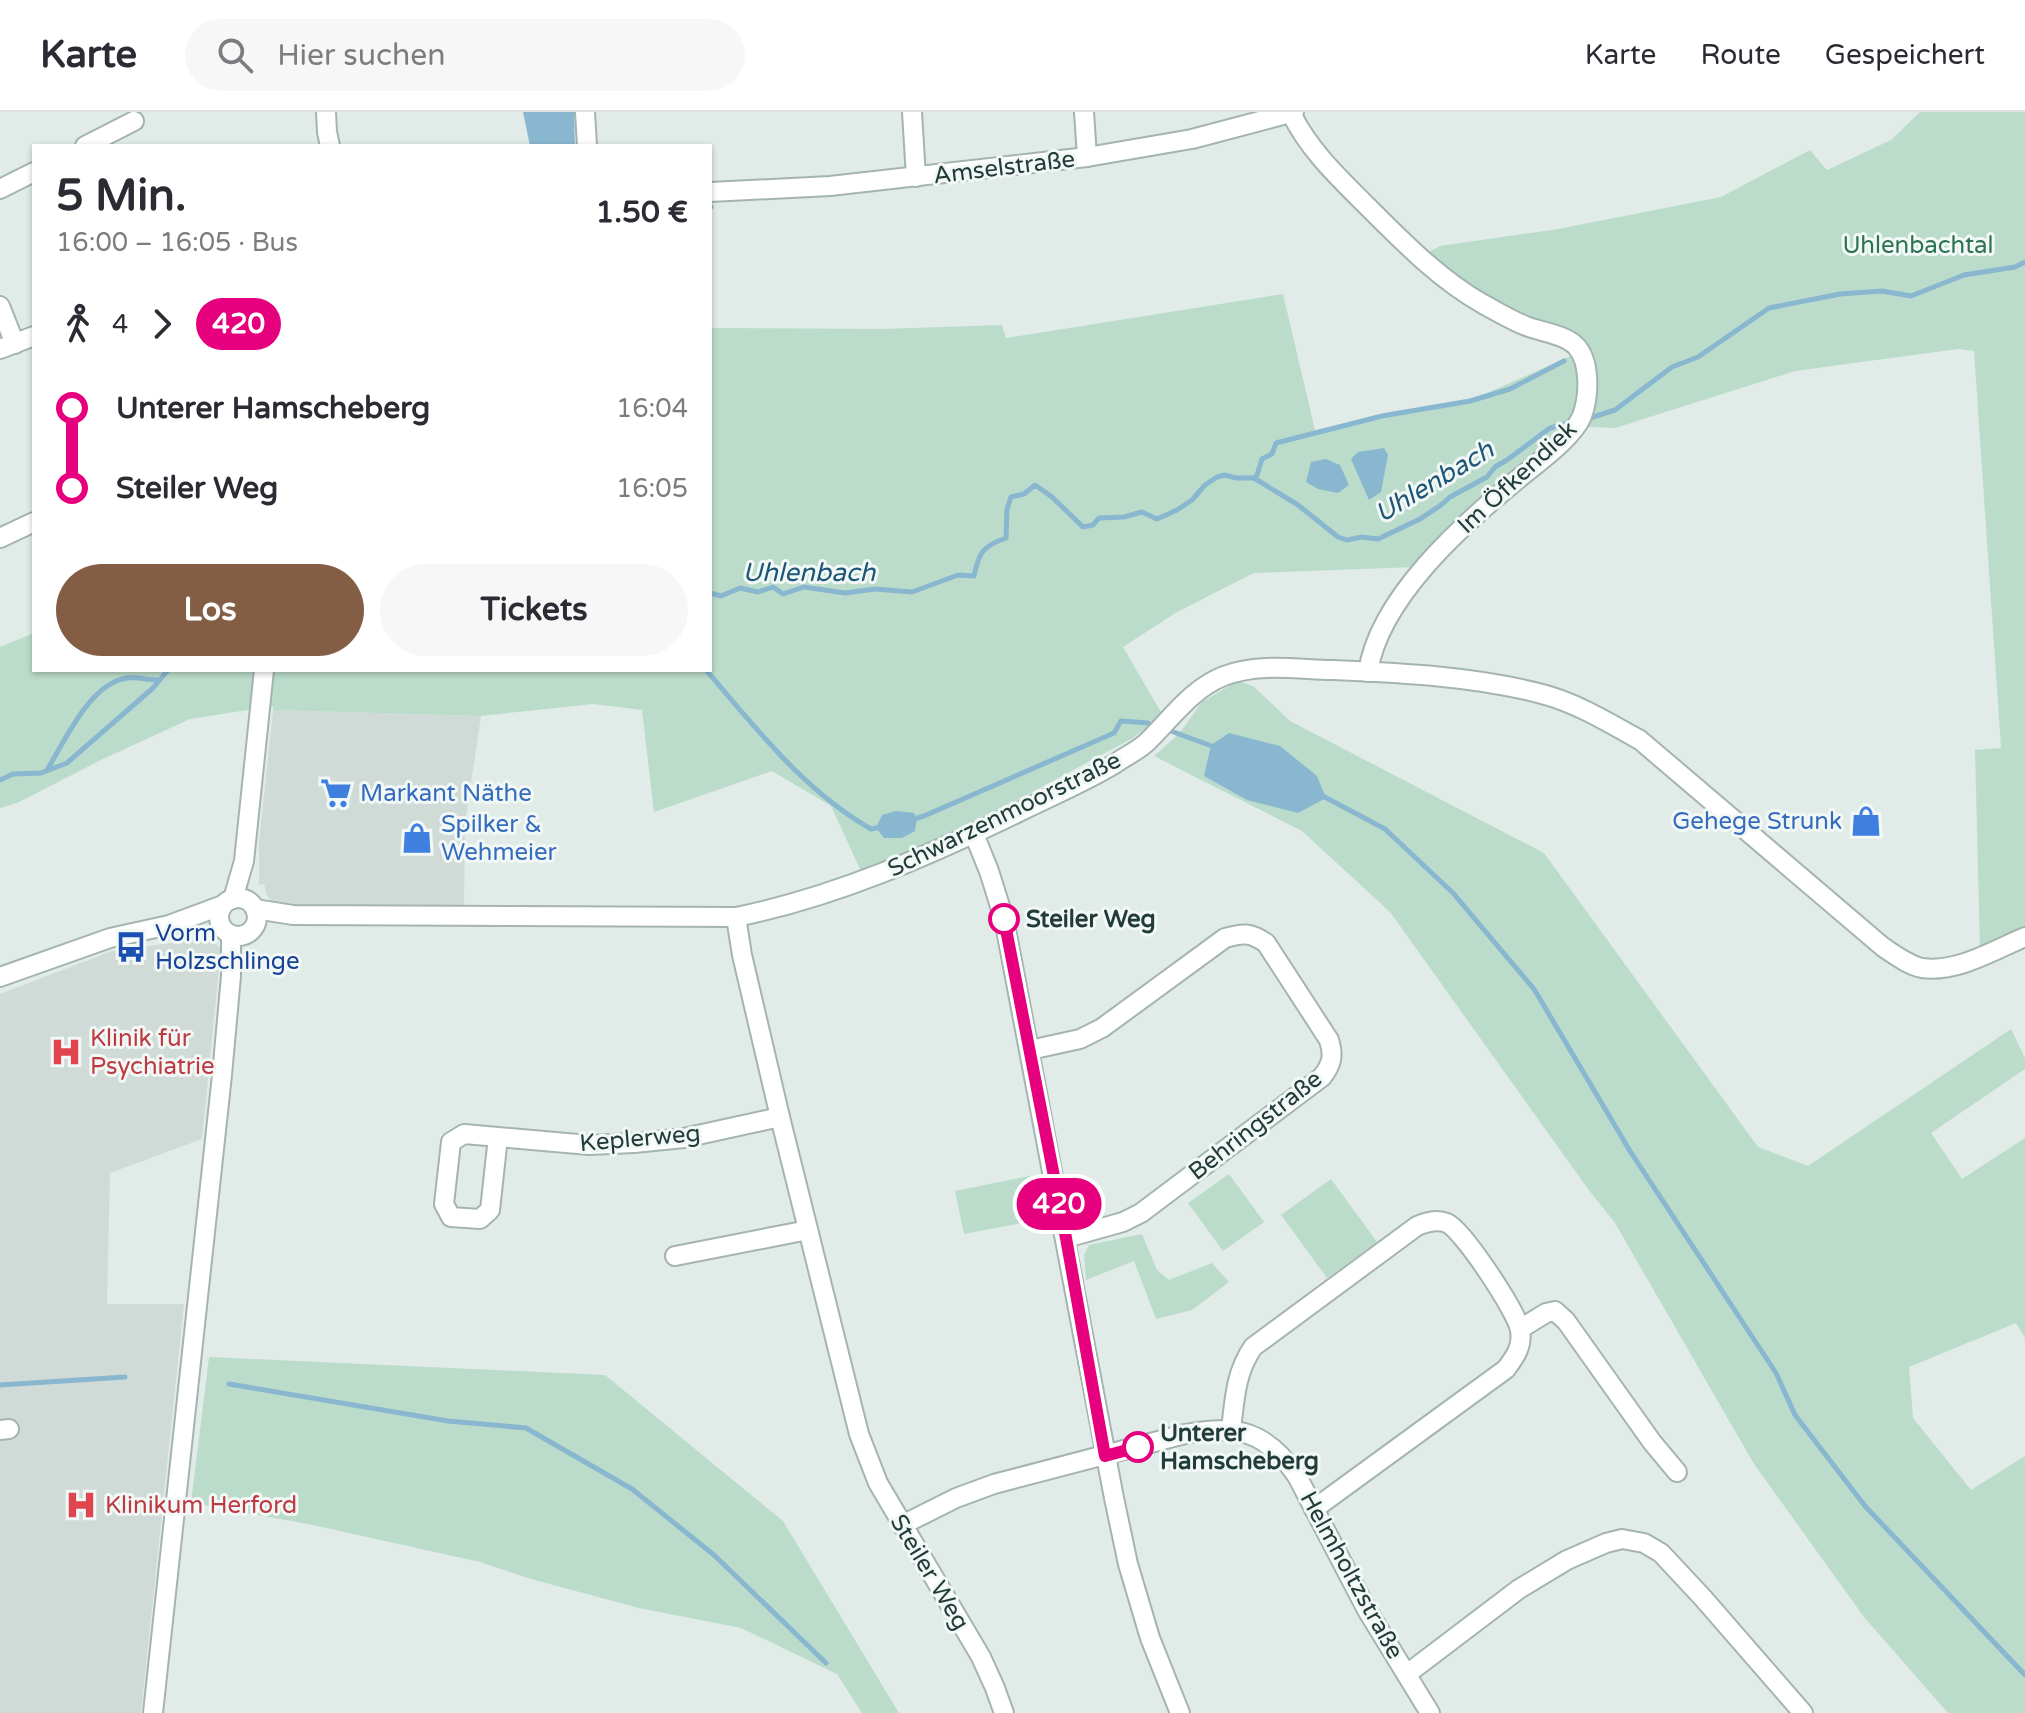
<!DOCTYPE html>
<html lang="de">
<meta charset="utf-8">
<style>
:root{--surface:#fff;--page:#f7f7f7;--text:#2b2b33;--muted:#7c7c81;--line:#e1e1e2;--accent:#835e45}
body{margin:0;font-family:"Varela Round",sans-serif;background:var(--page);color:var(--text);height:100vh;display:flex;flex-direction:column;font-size:30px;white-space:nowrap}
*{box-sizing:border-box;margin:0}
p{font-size:26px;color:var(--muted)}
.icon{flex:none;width:44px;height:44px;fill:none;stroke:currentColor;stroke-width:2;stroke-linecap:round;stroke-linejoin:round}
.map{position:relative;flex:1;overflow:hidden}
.sheet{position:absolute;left:32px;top:32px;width:680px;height:528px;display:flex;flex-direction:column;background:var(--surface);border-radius:0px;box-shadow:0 2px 6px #0004}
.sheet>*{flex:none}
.badge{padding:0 16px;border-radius:26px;font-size:28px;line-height:52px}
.map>.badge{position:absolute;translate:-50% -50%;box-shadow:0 0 0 4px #fff}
.legs{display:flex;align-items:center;gap:12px;height:88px;padding:0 24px;font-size:26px}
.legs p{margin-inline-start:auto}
.summary{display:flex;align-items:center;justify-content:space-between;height:136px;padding:0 24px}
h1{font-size:44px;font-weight:700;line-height:60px}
.cta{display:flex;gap:16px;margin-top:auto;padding:16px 24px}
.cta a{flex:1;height:92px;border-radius:48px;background:var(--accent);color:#fff;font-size:32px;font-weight:700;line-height:92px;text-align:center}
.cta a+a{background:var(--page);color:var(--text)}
ul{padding:0 24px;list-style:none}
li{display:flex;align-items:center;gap:28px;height:80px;font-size:30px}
li i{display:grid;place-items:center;width:12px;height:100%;margin:0 10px;background:currentColor}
li i::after{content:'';width:20px;height:20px;margin:-10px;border:6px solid;border-radius:50%;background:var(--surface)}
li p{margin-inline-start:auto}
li:first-child i{background:linear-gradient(#0000 50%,currentColor 0)}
li:last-child i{background:linear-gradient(currentColor 50%,#0000 0)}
header{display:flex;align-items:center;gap:48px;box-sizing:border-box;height:112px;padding:0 40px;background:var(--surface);border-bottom:2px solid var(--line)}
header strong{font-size:38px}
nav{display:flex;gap:44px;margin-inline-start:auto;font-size:28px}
.search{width:560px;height:72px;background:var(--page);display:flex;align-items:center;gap:20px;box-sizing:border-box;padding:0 28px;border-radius:44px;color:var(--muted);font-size:30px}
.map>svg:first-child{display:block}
</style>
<header>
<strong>Karte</strong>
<div class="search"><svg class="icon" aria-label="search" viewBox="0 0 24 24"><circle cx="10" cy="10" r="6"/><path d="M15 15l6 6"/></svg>Hier suchen</div>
<nav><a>Karte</a><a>Route</a><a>Gespeichert</a></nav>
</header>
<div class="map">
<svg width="2025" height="1601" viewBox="0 0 2025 1601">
<rect width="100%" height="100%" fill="#e1ece9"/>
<!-- built -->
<g fill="#d0dbd8">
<path d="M273,598L481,604L465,711L464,795L274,794L267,783L264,772L259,773V731Z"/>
<path d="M208,826L221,836L202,1027L110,1061L107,1192H184L141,1601H0V882L112,839Z"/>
</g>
<!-- green -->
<g fill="#bbdcca">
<path d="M1920,0H2025V816L1980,838L1975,638L2001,636L1974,239L1958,237L1795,259L1615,316L1571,314L1415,455L1254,461L1177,500L1123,535L1162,602L1150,613L1131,627L941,729L861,759L831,694L772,659L654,700L642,598L593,592L481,604L273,598V594L190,607L103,647L17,691L0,696V535L34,521V558H710V216L882,217L1002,213L1006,226L1283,182L1315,318L1476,286L1575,242L1586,230L1521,207L1423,143L1440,134L1558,117L1721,85L1810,38L1827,58L1891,28Z"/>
<path d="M1238,569L1253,574L1290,609L1544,741L1758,1035L1808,1054L2011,917L2025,946V957L1931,1021L1962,1067L2025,1026V1226L2016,1211L1909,1255L1913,1306L1971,1378L2025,1344V1601H1948L1864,1505L1754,1352L1615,1111L1588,1077L1390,800L1302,719L1154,644L1179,622L1202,590Z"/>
<path d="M1039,1062L1048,1106L964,1122L955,1079Z"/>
<path d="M1229,1062L1264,1110L1223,1139L1188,1091Z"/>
<path d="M1331,1067L1377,1130L1327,1166L1281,1103Z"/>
<path d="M1142,1122L1157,1158L1169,1168L1212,1151L1229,1170L1192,1198L1156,1207L1134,1149L1086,1168L1084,1143L1089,1133Z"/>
<path d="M209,1245L605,1263L783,1409L899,1601H862L837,1562L741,1516L639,1496L531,1467L480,1450L313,1413L191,1391Z"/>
</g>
<!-- water -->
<g fill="#8ab7d0">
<path d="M523,0H574L575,34H530Z"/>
<path d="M1384,336L1388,343L1381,380L1369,388L1351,347L1358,340Z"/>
<path d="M1326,347L1340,353L1349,373L1338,381L1318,377L1306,370L1311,350Z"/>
<path d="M1229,621L1280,634L1317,664L1326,686L1298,701L1247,688L1204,664L1211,633Z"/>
<path d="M896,699L914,701L917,706L915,719L902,726H884L876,716L882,703Z"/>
</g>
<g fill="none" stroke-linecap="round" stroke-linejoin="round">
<!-- stream -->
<g stroke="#8ab7d0" stroke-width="5">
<path d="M710,94L711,95"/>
<path d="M1590,306L1615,298L1672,255L1698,245L1769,196L1840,182L1882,179L1911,184L1964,163L2015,155L2025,150"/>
<path d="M1254,366L1257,363L1262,347L1272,342L1276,331L1382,304L1470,289L1510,277L1564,249"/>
<path d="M710,481L721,484L740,476L758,480L773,475L783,482L804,475L845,481L875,477L912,480L958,463L974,464C979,440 983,434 1006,426L1007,397L1011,385L1024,382L1035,373L1052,385L1083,415L1093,413L1099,406L1124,405L1142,400L1157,407L1177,398L1192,388L1205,373L1217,365L1225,363L1236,366H1254L1298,393L1338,425L1347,428L1362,425L1378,427L1420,407L1441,393L1450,385L1487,365L1495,355L1507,348L1550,316L1571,310"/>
<path d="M706,558C756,616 804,679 871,717L881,715"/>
<path d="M1171,619L1217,636"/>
<path d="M47,658C65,629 90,571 127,566C137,565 149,568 159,568"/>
<path d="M0,668L13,662L41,661L67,651L153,576L168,558"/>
<path d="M1321,683L1385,717L1453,781L1534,877L1630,1039L1776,1261L1795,1303L1865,1394L2025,1563"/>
<path d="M914,707L924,704L1114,621L1121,609L1148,611"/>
<path d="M229,1272L448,1309L526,1316L632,1377L714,1443L826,1551"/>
<path d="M0,1273L125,1265"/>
</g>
<defs>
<g id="minor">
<path d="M326,0L327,20L330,34"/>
<path d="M585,0L587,34"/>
<path d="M912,0L916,65"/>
<path d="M1084,0L1087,45"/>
<path d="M1291,1C1309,38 1338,65 1367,94C1402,129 1439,167 1483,192C1496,199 1511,208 1526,214C1541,220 1564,222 1576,234C1591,250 1589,285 1582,304C1573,326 1536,352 1518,367C1463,412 1379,486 1368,560"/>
<path d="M85,34L134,9"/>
<path d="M0,77L34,60"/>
<path d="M710,80L830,74L1087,45L1192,27L1294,0"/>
<path d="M0,194L15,232"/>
<path d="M0,237L34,224"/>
<path d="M0,426L34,410"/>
<path d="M974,722L989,759L1004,807L1114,1386L1128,1452L1150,1526L1180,1601"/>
<circle cx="238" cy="805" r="19"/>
<path d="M233,787L244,749L264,558"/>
<path d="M255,797L293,803L736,805C835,785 928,744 1019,700C1051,684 1085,670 1116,651C1126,644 1137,639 1146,631C1170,608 1192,576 1224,564C1258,551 1295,557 1331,558C1401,561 1474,564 1542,582C1577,591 1609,611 1640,628L1883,835C1895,843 1908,853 1922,856C1957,861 1994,838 2025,825"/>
<path d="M736,805L742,843L780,1005L859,1322L878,1371L981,1545L995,1576L1004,1601"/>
<path d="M0,865L110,826L169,813L223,793"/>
<path d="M1030,938L1080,927L1102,916L1225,826C1243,821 1250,820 1266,831L1329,928C1334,944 1332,952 1322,965L1141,1101L1123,1110L1066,1126"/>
<path d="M498,1025L490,1098L480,1107L451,1105L444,1092L451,1030L464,1022L589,1033L634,1031L684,1026L780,1005"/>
<path d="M675,1144L808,1118"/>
<path d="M1520,1217L1546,1201L1555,1199L1566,1209L1652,1330L1677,1360"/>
<path d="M1231,1317C1235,1286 1235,1262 1253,1235L1417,1114C1427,1110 1437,1107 1447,1111C1463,1118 1517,1200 1520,1218C1523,1234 1515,1245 1506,1257L1314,1397"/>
<path d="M0,1318L9,1317"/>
<path d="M902,1413L956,1386L994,1372L1185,1322C1238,1313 1265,1318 1297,1364L1367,1498L1430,1601"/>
<path d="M1407,1562L1519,1477L1567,1448L1606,1431L1622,1427L1644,1431L1661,1441L1703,1486L1803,1601"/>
<path d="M153,1601L222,963L231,864V823"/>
</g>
</defs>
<!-- minor casing -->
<use href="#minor" stroke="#a4b4b1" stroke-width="22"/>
<!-- minor -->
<use href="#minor" stroke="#fff" stroke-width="18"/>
</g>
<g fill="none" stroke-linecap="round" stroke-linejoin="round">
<defs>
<path id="line-1" d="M1004,807L1066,1126L1105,1344L1138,1335"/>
</defs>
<!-- line-1 casing -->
<use href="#line-1" stroke="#fff" stroke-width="18"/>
<!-- line-1 -->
<use href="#line-1" stroke="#e6007e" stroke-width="12"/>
</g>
<!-- icons -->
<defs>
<symbol id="supermarket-bare" viewBox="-9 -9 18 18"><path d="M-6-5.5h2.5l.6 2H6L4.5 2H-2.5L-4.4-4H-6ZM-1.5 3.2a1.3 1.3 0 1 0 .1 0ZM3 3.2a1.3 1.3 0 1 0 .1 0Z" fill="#3f7fe0" stroke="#f2f8f6" stroke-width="2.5" paint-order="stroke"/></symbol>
<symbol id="shop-bare" viewBox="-9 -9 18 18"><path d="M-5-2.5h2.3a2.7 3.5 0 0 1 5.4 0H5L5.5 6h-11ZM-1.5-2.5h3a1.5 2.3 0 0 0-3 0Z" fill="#3f7fe0" stroke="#f2f8f6" stroke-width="2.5" paint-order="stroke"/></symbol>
<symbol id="bus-bare" viewBox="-9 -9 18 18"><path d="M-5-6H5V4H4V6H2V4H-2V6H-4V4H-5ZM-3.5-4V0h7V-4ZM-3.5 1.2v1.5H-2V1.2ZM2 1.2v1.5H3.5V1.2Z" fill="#1a4fb4" stroke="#f2f8f6" stroke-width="2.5" paint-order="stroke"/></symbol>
<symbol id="hospital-bare" viewBox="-9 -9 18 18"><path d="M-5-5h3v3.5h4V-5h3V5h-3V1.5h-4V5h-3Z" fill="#e0444e" stroke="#f2f8f6" stroke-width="2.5" paint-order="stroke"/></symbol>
</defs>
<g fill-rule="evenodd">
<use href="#supermarket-bare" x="314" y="659" width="44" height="44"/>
<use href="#shop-bare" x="1844" y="687" width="44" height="44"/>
<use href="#shop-bare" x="395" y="704" width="44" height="44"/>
<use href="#bus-bare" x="109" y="813" width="44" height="44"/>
<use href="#hospital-bare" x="44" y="918" width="44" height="44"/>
<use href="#hospital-bare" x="59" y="1371" width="44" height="44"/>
</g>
<!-- markers -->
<g fill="#fff" stroke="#e6007e" stroke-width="4">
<circle cx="1004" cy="807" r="14"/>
<circle cx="1138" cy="1335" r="14"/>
</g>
<g text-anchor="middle" stroke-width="6" stroke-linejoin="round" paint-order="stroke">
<!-- street labels -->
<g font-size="24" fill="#223c3a" stroke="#f2f8f6">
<text transform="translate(1004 55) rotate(-7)" y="8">Amselstraße</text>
<text transform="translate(1517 365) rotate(-43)" y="8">Im Öfkendiek</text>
<text transform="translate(1004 702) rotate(-26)" y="8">Schwarzenmoorstraße</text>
<text transform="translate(1255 1013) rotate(-38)" y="8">Behringstraße</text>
<text transform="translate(640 1026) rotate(-5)" y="8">Keplerweg</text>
<text transform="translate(930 1460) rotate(59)" y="8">Steiler Weg</text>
<text transform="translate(1352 1463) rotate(61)" y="8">Helmholtzstraße</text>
</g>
<!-- park labels -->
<g font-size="24" fill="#2d7255" stroke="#f2f8f6">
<text x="1918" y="141">Uhlenbachtal</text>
</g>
<!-- shop labels -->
<g font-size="24" fill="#366cbe" stroke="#f2f8f6" text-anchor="start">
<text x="360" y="689">Markant Näthe</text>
<text x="1842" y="717" text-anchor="end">Gehege Strunk</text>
<text x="441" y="720">Spilker &amp;<tspan x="441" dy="28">Wehmeier</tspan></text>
</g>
<!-- stop labels -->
<g font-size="24" font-weight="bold" fill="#223c3a" stroke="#f2f8f6" text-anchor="start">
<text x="1026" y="815">Steiler Weg</text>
<text x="1160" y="1329">Unterer<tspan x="1160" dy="28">Hamscheberg</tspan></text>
</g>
<!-- transit labels -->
<g font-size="24" fill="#164399" stroke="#f2f8f6" text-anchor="start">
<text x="155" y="829">Vorm<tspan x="155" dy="28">Holzschlinge</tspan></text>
</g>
<!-- health labels -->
<g font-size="24" fill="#be3a42" stroke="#f2f8f6" text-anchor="start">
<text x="90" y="934">Klinik für<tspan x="90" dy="28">Psychiatrie</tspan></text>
<text x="105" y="1401">Klinikum Herford</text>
</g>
<!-- water labels -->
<g font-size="26" font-style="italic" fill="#1d5677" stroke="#f2f8f6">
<text transform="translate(1434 369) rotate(-31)" y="9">Uhlenbach</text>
<text x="809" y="469">Uhlenbach</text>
</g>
</g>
</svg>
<b class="badge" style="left:1059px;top:1092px;background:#e6007e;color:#fff">420</b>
<section class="sheet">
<div class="summary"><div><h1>5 Min.</h1><p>16:00 – 16:05 · Bus</p></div><b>1.50 €</b></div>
<div class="legs"><svg class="icon" aria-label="walk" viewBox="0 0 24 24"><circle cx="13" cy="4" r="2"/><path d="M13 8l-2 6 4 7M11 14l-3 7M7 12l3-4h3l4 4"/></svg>4<svg class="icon" aria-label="forward" viewBox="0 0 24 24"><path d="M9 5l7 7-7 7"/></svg><b class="badge" style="background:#e6007e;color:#fff">420</b></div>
<ul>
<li><i style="color:#e6007e"></i><b>Unterer Hamscheberg</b><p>16:04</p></li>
<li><i style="color:#e6007e"></i><b>Steiler Weg</b><p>16:05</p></li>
</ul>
<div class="cta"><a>Los</a><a>Tickets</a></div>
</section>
</div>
